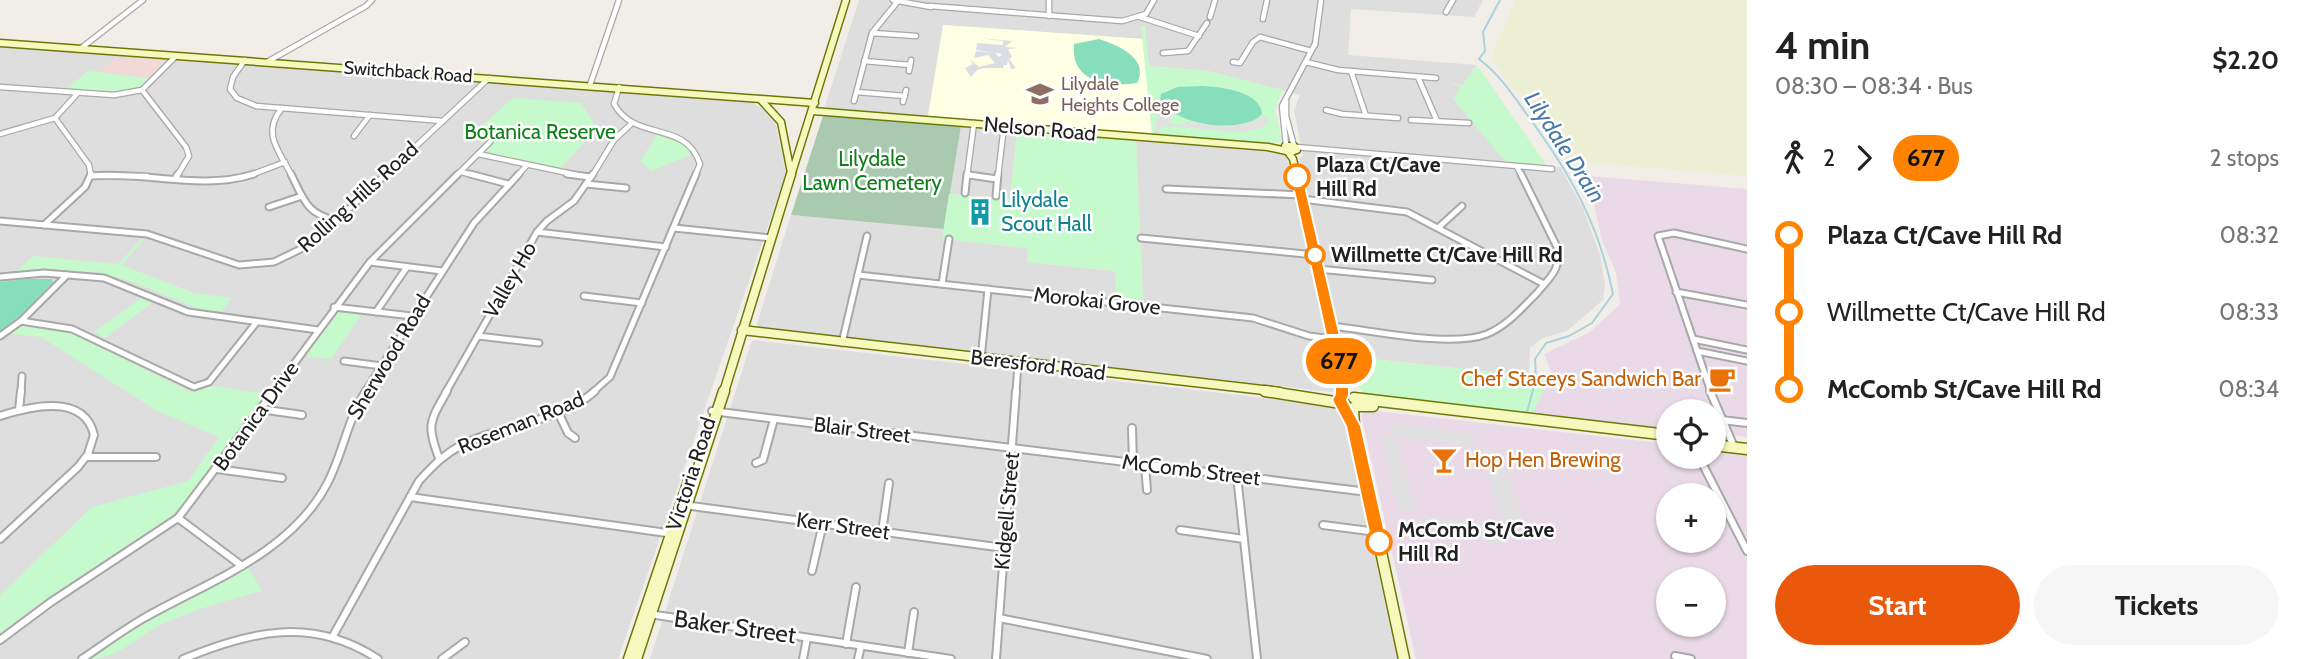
<!DOCTYPE html>
<meta charset="utf-8">
<style>
:root{--surface:#fff;--page:#f6f6f6;--text:#222;--muted:#767676;--accent:#ea580c}
body{margin:0;font-family:Cabin,sans-serif;background:var(--page);color:var(--text);height:100vh;display:flex;flex-direction:column;font-size:26px;white-space:nowrap}
*{box-sizing:border-box;margin:0}
p{font-size:23px;color:var(--muted)}
.icon{flex:none;width:38px;height:38px;fill:none;stroke:currentColor;stroke-width:2;stroke-linecap:round;stroke-linejoin:round}
.map{position:relative;flex:1;overflow:hidden}
.side{display:flex;flex-direction:column;background:var(--surface);width:560px}
.side>*{flex:none}
.badge{padding:0 14px;border-radius:23px;font-size:24px;line-height:46px}
.controls{position:absolute;left:1656px;top:399px;display:grid;gap:14px}
.controls a{display:grid;place-items:center;width:70px;height:70px;border-radius:50%;background:var(--surface);box-shadow:0 2px 5px #0004;font-size:35px}
.map>.badge{position:absolute;translate:-50% -50%;box-shadow:0 0 0 4px #fff}
.legs{display:flex;align-items:center;gap:10px;height:77px;padding:0 28px;font-size:23px}
.legs p{margin-inline-start:auto}
.overview{display:flex;align-items:center;justify-content:space-between;height:119px;padding:0 28px}
h1{font-size:38px;font-weight:800;line-height:52px}
.action{display:flex;gap:14px;margin-top:auto;padding:14px 28px}
.action a{flex:1;height:80px;border-radius:42px;background:var(--accent);color:#fff;font-size:28px;font-weight:800;line-height:80px;text-align:center}
.action a+a{background:var(--page);color:var(--text)}
ul{padding:0 28px;list-style:none}
li{display:flex;align-items:center;gap:24px;height:77px;font-size:26px}
li i{display:grid;place-items:center;width:10px;height:100%;margin:0 9px;background:currentColor}
li i::after{content:'';width:18px;height:18px;margin:-9px;border:5px solid;border-radius:50%;background:var(--surface)}
li p{margin-inline-start:auto}
li:first-child i{background:linear-gradient(#0000 50%,currentColor 0)}
li:last-child i{background:linear-gradient(currentColor 50%,#0000 0)}
main{display:flex;flex:1;min-height:0}
.map>svg:first-child{display:block}
</style>
<main>
<div class="map">
<svg width="1747" height="659" viewBox="0 0 1747 659">
<rect width="100%" height="100%" fill="#f1eee8"/>
<!-- residential -->
<g fill="#dfdede">
<path d="M859,0H1483L1474,17L1351,9L1348,55L1477,65L1462,86L1446,81L1462,87L1494,147L1506,162L1560,167L1583,208L1600,255L1605,285L1603,300L1567,331L1543,338L1530,348L1529,376L1345,356L1299,158L1303,156L1294,110L1300,95L1208,71L1149,66L1142,27L1143,39L944,25L928,116L829,108L825,106Z"/>
<path d="M0,46L752,102L774,116L786,174L618,659H0Z"/>
<path d="M961,126L1017,131L1010,199L949,194Z"/>
<path d="M1136,141L1286,153L1337,389L1332,392L759,327L757,324L791,215L944,229L943,239L1028,248L1027,262L1115,271L1143,301Z"/>
<path d="M752,340L1336,406L1341,409L1398,659H650Z"/>
</g>
<!-- commercial -->
<path fill="#f1d9d7" d="M120,54L171,58L149,78L97,73Z"/>
<!-- industrial -->
<g fill="#eadae7" fill-rule="evenodd">
<path d="M1578,175L1747,189V437L1713,433V411H1668V429L1532,415L1551,372L1544,354L1590,332L1620,304L1616,272L1602,241L1593,200Z"/>
<path d="M1368,410L1668,444V457H1713V450L1747,453V659H1416L1361,415ZM1668,495H1713V541H1668ZM1668,579H1713V625H1668Z"/>
</g>
<!-- education -->
<path fill="#feffe3" d="M943,25L1143,39L1152,134L928,116Z"/>
<!-- farmland -->
<path fill="#edefd4" d="M1515,0H1747V176L1568,161L1491,58Z"/>
<!-- cemetery -->
<path fill="#a9caae" d="M823,116L961,126L944,229L791,215Z"/>
<!-- park -->
<g fill="#c6f9cb">
<path d="M1141,26H1145L1149,66L1208,71L1283,90L1275,109L1282,141L1272,143L1152,134Z"/>
<path d="M1477,65L1547,166L1506,162L1453,99L1461,87L1445,80L1462,86Z"/>
<path d="M88,71L149,78L139,89L115,93L66,89Z"/>
<path d="M513,98L581,103L597,128L561,168L482,155L494,142L469,137Z"/>
<path d="M1017,131L1136,141L1143,301L1116,298L1115,271L1027,262V248L942,239L949,194L1010,199Z"/>
<path d="M657,135L681,143L693,154L651,171L640,161Z"/>
<path d="M142,238H145L122,265L194,293L232,298L219,314C177,306 140,278 97,274L102,268L94,274L17,271L33,256L118,264Z"/>
<path d="M141,298L152,303L105,338L94,332Z"/>
<path d="M343,310L363,313L331,359L303,356L335,312Z"/>
<path d="M24,325L61,328L191,392L212,386L266,394L186,502L170,517L38,604L0,633V595L92,507L188,481L219,437L157,411L41,337L10,334Z"/>
<path d="M1345,356L1529,376L1552,372L1532,415L1369,396L1353,383Z"/>
<path d="M248,567L262,591C228,600 197,609 164,623C135,637 121,659 87,659L159,614Z"/>
</g>
<!-- pitch -->
<g fill="#87debd">
<path d="M1099,39C1117,45 1150,58 1137,83C1109,87 1070,83 1074,44Z"/>
<path d="M1202,86C1221,87 1260,91 1262,114C1243,136 1174,125 1160,100L1161,94L1178,87Z"/>
<path d="M28,279H52L53,282L21,315L0,331V282Z"/>
</g>
<!-- parking -->
<g fill="#e1e1e1">
<path d="M1153,104H1161L1173,114L1168,122L1176,125H1182L1187,121L1215,126L1235,125L1256,121L1263,115L1270,122L1259,129L1241,132L1165,126L1159,129V134H1154L1157,116Z"/>
<path d="M1389,423L1471,433L1476,447L1392,436Z"/>
<path d="M1380,435L1392,437L1393,441L1398,442L1416,512L1398,510Z"/>
<path d="M1479,449L1500,452L1525,526L1503,523Z"/>
<path d="M1419,515L1501,526L1507,544L1424,533Z"/>
</g>
<!-- plaza -->
<path fill="#dcdce7" d="M978,38L1012,41L1005,47L1019,48L1008,49L1012,57L1009,59L1016,68L1011,69L1008,60L1007,65H1003L1004,68H984L977,70L971,77L965,68L973,64L970,59L979,67L995,63L988,55L974,58L976,51L995,53L999,57L1002,54L976,50L977,43L1003,45V41Z"/>
<g fill="none" stroke-linecap="round" stroke-linejoin="round">
<!-- stream -->
<path stroke="#a9d1de" stroke-width="2" d="M1500,0L1483,32L1485,51L1479,59C1500,75 1513,95 1528,116C1570,173 1599,224 1613,294L1592,323L1569,336L1546,343L1535,359L1536,379L1527,412"/>
<defs>
<g id="street-far2">
<path d="M893,0L931,7"/>
<path d="M1049,0V16"/>
<path d="M930,6L1122,21L1146,14L1154,0"/>
<path d="M1446,12L1453,0"/>
<path d="M1140,17L1199,36"/>
<path d="M1210,17L1215,0"/>
<path d="M1263,19L1267,0"/>
<path d="M872,33L916,36"/>
<path d="M1315,45L1321,0"/>
<path d="M80,49L143,0"/>
<path d="M1163,53L1188,51L1207,23"/>
<path d="M176,56L142,90L186,147L189,156L177,176"/>
<path d="M245,60L233,77L230,89L237,98L256,106L443,121"/>
<path d="M864,61L910,65"/>
<path d="M267,62L366,6L372,0"/>
<path d="M1233,62L1240,63L1253,42L1260,37L1311,51"/>
<path d="M1306,62L1338,70L1436,78"/>
<path d="M909,71L911,60"/>
<path d="M1351,71L1366,116"/>
<path d="M1418,77L1437,121"/>
<path d="M590,85L619,0"/>
<path d="M0,87L114,95L142,90"/>
<path d="M619,87L614,104C636,143 685,119 700,164L695,176"/>
<path d="M857,92L905,96"/>
<path d="M78,93L55,118L89,165L91,176"/>
<path d="M1286,100V116L1294,146"/>
<path d="M854,101L872,33L898,1"/>
<path d="M903,102L906,90"/>
<path d="M282,108C261,133 279,151 292,176"/>
<path d="M1326,110L1342,114L1398,118"/>
<path d="M1411,120L1469,123"/>
<path d="M0,134L55,118"/>
<path d="M354,136L370,115"/>
<path d="M1286,145L1282,106L1315,44"/>
<path d="M1296,147L1552,169"/>
<path d="M478,154L582,176"/>
<path d="M1517,167L1522,176"/>
<path d="M461,172L477,176"/>
<path d="M969,175L976,176"/>
<path d="M91,176H147"/>
<path d="M248,176L285,162"/>
<path d="M384,176L489,78"/>
<path d="M456,176L490,142"/>
<path d="M517,176L527,165"/>
<path d="M592,176L614,140L631,124"/>
<path d="M967,176L974,123"/>
<path d="M998,176L1004,126"/>
</g>
<g id="street-far1">
<path d="M291,174C304,200 306,213 336,221"/>
<path d="M470,174L508,184"/>
<path d="M567,174L590,177"/>
<path d="M969,175L997,179"/>
<path d="M91,176C145,171 201,191 254,174"/>
<path d="M176,177L178,174"/>
<path d="M586,184L626,188"/>
<path d="M1166,189L1301,195"/>
<path d="M965,193L967,174"/>
<path d="M996,196L998,174"/>
<path d="M1302,199L1407,212L1544,284"/>
<path d="M269,207L302,196"/>
<path d="M0,221L147,234L239,265L274,262L311,244L386,174"/>
<path d="M44,225L85,187L91,174"/>
<path d="M1439,227L1462,206"/>
<path d="M674,228L771,238"/>
<path d="M537,232L666,247"/>
<path d="M1141,238L1315,255"/>
<path d="M370,262L442,271"/>
<path d="M1318,269L1432,280"/>
<path d="M858,275L1253,318L1309,336L1333,339"/>
<path d="M0,277L44,273L104,278L188,312L318,330"/>
<path d="M942,284L949,239"/>
<path d="M1676,292L1747,305"/>
<path d="M584,296L642,303"/>
<path d="M334,307L412,316"/>
<path d="M376,312L407,267"/>
<path d="M21,321L72,329L194,387L209,382L256,323"/>
<path d="M1331,326C1371,330 1451,348 1487,334C1507,326 1522,308 1537,293C1550,277 1562,269 1557,247L1521,174"/>
<path d="M0,336L21,321L67,275"/>
<path d="M478,336L539,343"/>
<path d="M1693,339L1747,350"/>
<path d="M842,343L867,236"/>
<path d="M1697,351L1747,361"/>
<path d="M981,359L988,289"/>
<path d="M344,361L382,366"/>
<path d="M21,392L22,376"/>
<path d="M273,392L370,262L458,174"/>
<path d="M365,392L474,223L519,174"/>
<path d="M446,392L537,232L547,221L574,201L593,174"/>
<path d="M593,392L610,377L696,174"/>
<path d="M1016,392L1018,363"/>
<path d="M1711,392L1658,236L1674,233L1747,249"/>
</g>
<g id="street">
<path d="M1710,391L1734,447"/>
<path d="M260,409L302,415"/>
<path d="M19,410L21,391"/>
<path d="M557,410L568,433L575,438"/>
<path d="M712,411L1368,492"/>
<path d="M0,416C28,407 84,392 94,435L88,454L78,467L0,539"/>
<path d="M1713,419L1747,423"/>
<path d="M1132,428L1133,463"/>
<path d="M87,457H156"/>
<path d="M1699,457L1747,551"/>
<path d="M439,458C426,425 430,421 447,391"/>
<path d="M756,463L763,460L774,419"/>
<path d="M1145,465L1147,490"/>
<path d="M217,469L282,478"/>
<path d="M1237,476L1257,659"/>
<path d="M410,497L674,534"/>
<path d="M684,505L1004,548"/>
<path d="M178,518L242,566"/>
<path d="M1323,525L1377,532"/>
<path d="M1180,530L1244,539"/>
<path d="M882,532L889,483"/>
<path d="M812,571L823,523"/>
<path d="M649,614L951,659"/>
<path d="M999,618L1207,659"/>
<path d="M333,636L419,481C432,467 443,455 460,446C502,424 559,423 595,391"/>
<path d="M0,640L51,602L178,518L274,391"/>
<path d="M846,644L856,587"/>
<path d="M908,653L914,612"/>
<path d="M1675,656L1691,659"/>
<path d="M82,659C103,645 123,630 144,618C209,581 290,554 327,484C343,454 347,420 366,391"/>
<path d="M183,659C251,631 312,616 378,659"/>
<path d="M442,659L465,642"/>
<path d="M803,659L807,638"/>
<path d="M858,659L861,646"/>
<path d="M996,659L1016,391"/>
</g>
<g id="secondary-far2">
<path d="M0,43L815,103"/>
<path d="M760,99L781,122L791,173"/>
<path d="M813,111L1268,147L1291,152L1297,150L1294,146H1285"/>
<path d="M1288,152L1293,159L1297,176"/>
<path d="M791,176L846,0"/>
</g>
<g id="secondary-far1">
<path d="M1296,174L1342,375V392"/>
<path d="M742,330L1280,392"/>
<path d="M724,392L791,174"/>
</g>
<g id="secondary">
<path d="M1265,391L1341,403"/>
<path d="M1342,391V395"/>
<path d="M1354,398L1668,435"/>
<path d="M1356,406H1373"/>
<path d="M1353,408L1354,426L1404,659"/>
<path d="M1713,445L1747,449"/>
<path d="M629,659L689,481"/>
<path d="M636,659L724,391"/>
</g>
</defs>
<!-- street-far2 casing -->
<use href="#street-far2" stroke="#a8a8a8" stroke-width="7"/>
<!-- street-far1 casing -->
<use href="#street-far1" stroke="#a8a8a8" stroke-width="9"/>
<!-- street casing -->
<use href="#street" stroke="#a8a8a8" stroke-width="10"/>
<!-- secondary-far2 casing -->
<use href="#secondary-far2" stroke="#6c7907" stroke-width="9"/>
<!-- secondary-far1 casing -->
<use href="#secondary-far1" stroke="#6c7907" stroke-width="11"/>
<!-- secondary casing -->
<use href="#secondary" stroke="#6c7907" stroke-width="13"/>
<!-- street-far2 -->
<use href="#street-far2" stroke="#fff" stroke-width="4.5"/>
<!-- street-far1 -->
<use href="#street-far1" stroke="#fff" stroke-width="5"/>
<!-- street -->
<use href="#street" stroke="#fff" stroke-width="6"/>
<!-- secondary-far2 -->
<use href="#secondary-far2" stroke="#f5f9be" stroke-width="6"/>
<!-- secondary-far1 -->
<use href="#secondary-far1" stroke="#f5f9be" stroke-width="8"/>
<!-- secondary -->
<use href="#secondary" stroke="#f5f9be" stroke-width="10"/>
</g>
<!-- line-1 -->
<path fill="#ff8200" stroke="#fff" stroke-width="2" d="M1297,173L1303,177L1349,375V395L1347,400L1361,426L1387,542L1385,547L1379,549L1373,547L1371,542L1346,426L1332,400L1335,394V375L1291,177Z"/>
<!-- icons -->
<defs>
<symbol id="school-bare" viewBox="-9 -9 18 18"><path d="M0-5L7-2L0 1L-7-2ZM-4 1L0 2.5L4 1V4Q0 6-4 4Z" fill="#8d6e63" stroke="#fff" stroke-width="2.5" paint-order="stroke"/></symbol>
<symbol id="building-bare" viewBox="-9 -9 18 18"><path d="M-4-6H4V6H1V3H-1V6H-4ZM-2.5-4.3h1.7v1.8h-1.7ZM.8-4.3h1.7v1.8H.8ZM-2.5-1h1.7V.8h-1.7ZM.8-1h1.7V.8H.8Z" fill="#0f9aa8" stroke="#fff" stroke-width="2.5" paint-order="stroke"/></symbol>
<symbol id="cafe-bare" viewBox="-9 -9 18 18"><path d="M-5.5-4.5H6V0H3Q3 3.5 0 3.5H-2.5Q-5.5 3.5-5.5 0ZM3-3.2v2h1.7v-2ZM-6 4.5H4V6H-6Z" fill="#e8710a" stroke="#fff" stroke-width="2.5" paint-order="stroke"/></symbol>
<symbol id="bar-bare" viewBox="-9 -9 18 18"><path d="M-6-5H6L.8 .8V4.5H3.5V6h-7V4.5H-.8V.8Z" fill="#e8710a" stroke="#fff" stroke-width="2.5" paint-order="stroke"/></symbol>
</defs>
<g fill-rule="evenodd">
<use href="#school-bare" x="1021" y="75" width="38" height="38"/>
<use href="#building-bare" x="961" y="193" width="38" height="38"/>
<use href="#cafe-bare" x="1703" y="360" width="38" height="38"/>
<use href="#bar-bare" x="1425" y="441" width="38" height="38"/>
</g>
<!-- markers -->
<g fill="#fff" stroke="#ff8200" stroke-width="3.5">
<circle cx="1297" cy="177" r="12"/>
<circle cx="1315" cy="255" r="9"/>
<circle cx="1379" cy="542" r="12"/>
</g>
<g text-anchor="middle" stroke-width="5" stroke-linejoin="round" paint-order="stroke">
<!-- far-street labels -->
<g font-size="18" fill="#212121" stroke="#fff">
<text transform="translate(408 72) rotate(4)" y="6">Switchback Road</text>
</g>
<!-- far-education labels -->
<g font-size="18" fill="#785e54" stroke="#fff" text-anchor="start">
<text x="1061" y="90">Lilydale<tspan x="1061" dy="21">Heights College</tspan></text>
</g>
<!-- street labels -->
<g font-size="21" fill="#212121" stroke="#fff">
<text transform="translate(1040 129) rotate(5)" y="7">Nelson Road</text>
<text transform="translate(358 197) rotate(-42)" y="7">Rolling Hills Road</text>
<text transform="translate(510 280) rotate(-60)" y="7">Valley Ho</text>
<text transform="translate(1097 301) rotate(6)" y="7">Morokai Grove</text>
<text transform="translate(389 357) rotate(-59)" y="7">Sherwood Road</text>
<text transform="translate(1038 365) rotate(7)" y="7">Beresford Road</text>
<text transform="translate(256 416) rotate(-54)" y="7">Botanica Drive</text>
<text transform="translate(521 423) rotate(-22)" y="7">Roseman Road</text>
<text transform="translate(862 430) rotate(7)" y="7">Blair Street</text>
<text transform="translate(1191 470) rotate(7)" y="7">McComb Street</text>
<text transform="translate(691 474) rotate(-72)" y="7">Victoria Road</text>
<text transform="translate(1007 511) rotate(-85)" y="7">Kidgell Street</text>
<text transform="translate(843 526) rotate(8)" y="7">Kerr Street</text>
</g>
<!-- park labels -->
<g font-size="21" fill="#0d8018" stroke="#fff">
<text x="540" y="139">Botanica Reserve</text>
<text x="872" y="166">Lilydale<tspan x="872" dy="24">Lawn Cemetery</tspan></text>
</g>
<!-- stop labels -->
<g font-size="21" font-weight="bold" fill="#212121" stroke="#fff" text-anchor="start">
<text x="1316" y="172">Plaza Ct/Cave<tspan x="1316" dy="24">Hill Rd</tspan></text>
<text x="1331" y="262">Willmette Ct/Cave Hill Rd</text>
<text x="1398" y="537">McComb St/Cave<tspan x="1398" dy="24">Hill Rd</tspan></text>
</g>
<!-- culture labels -->
<g font-size="21" fill="#0d838f" stroke="#fff" text-anchor="start">
<text x="1001" y="207">Lilydale<tspan x="1001" dy="24">Scout Hall</tspan></text>
</g>
<!-- food labels -->
<g font-size="21" fill="#c56008" stroke="#fff" text-anchor="end">
<text x="1701" y="386">Chef Staceys Sandwich Bar</text>
<text x="1465" y="467" text-anchor="start">Hop Hen Brewing</text>
</g>
<!-- water labels -->
<g font-size="23" font-style="italic" fill="#4a79a8" stroke="#fff">
<text transform="translate(1565 147) rotate(57)" y="8">Lilydale Drain</text>
</g>
<!-- near-street labels -->
<g font-size="24" fill="#212121" stroke="#fff">
<text transform="translate(735 627) rotate(8)" y="8">Baker Street</text>
</g>
</g>
</svg>
<div class="controls">
<a><svg class="icon" aria-label="locate" viewBox="0 0 24 24"><circle cx="12" cy="12" r="6"/><path d="M12 2v4M12 18v4M2 12h4M18 12h4"/></svg></a>
<a>+</a>
<a>−</a>
</div>
<b class="badge" style="left:1339px;top:361px;background:#ff8200;color:#111">677</b>
</div>
<section class="side">
<div class="overview"><div><h1>4 min</h1><p>08:30 – 08:34 · Bus</p></div><b>$2.20</b></div>
<div class="legs"><svg class="icon" aria-label="walk" viewBox="0 0 24 24"><circle cx="13" cy="4" r="2"/><path d="M13 8l-2 6 4 7M11 14l-3 7M7 12l3-4h3l4 4"/></svg>2<svg class="icon" aria-label="forward" viewBox="0 0 24 24"><path d="M9 5l7 7-7 7"/></svg><b class="badge" style="background:#ff8200;color:#111">677</b><p>2 stops</p></div>
<ul>
<li><i style="color:#ff8200"></i><b>Plaza Ct/Cave Hill Rd</b><p>08:32</p></li>
<li><i style="color:#ff8200"></i><span>Willmette Ct/Cave Hill Rd</span><p>08:33</p></li>
<li><i style="color:#ff8200"></i><b>McComb St/Cave Hill Rd</b><p>08:34</p></li>
</ul>
<div class="action"><a>Start</a><a>Tickets</a></div>
</section>
</main>
